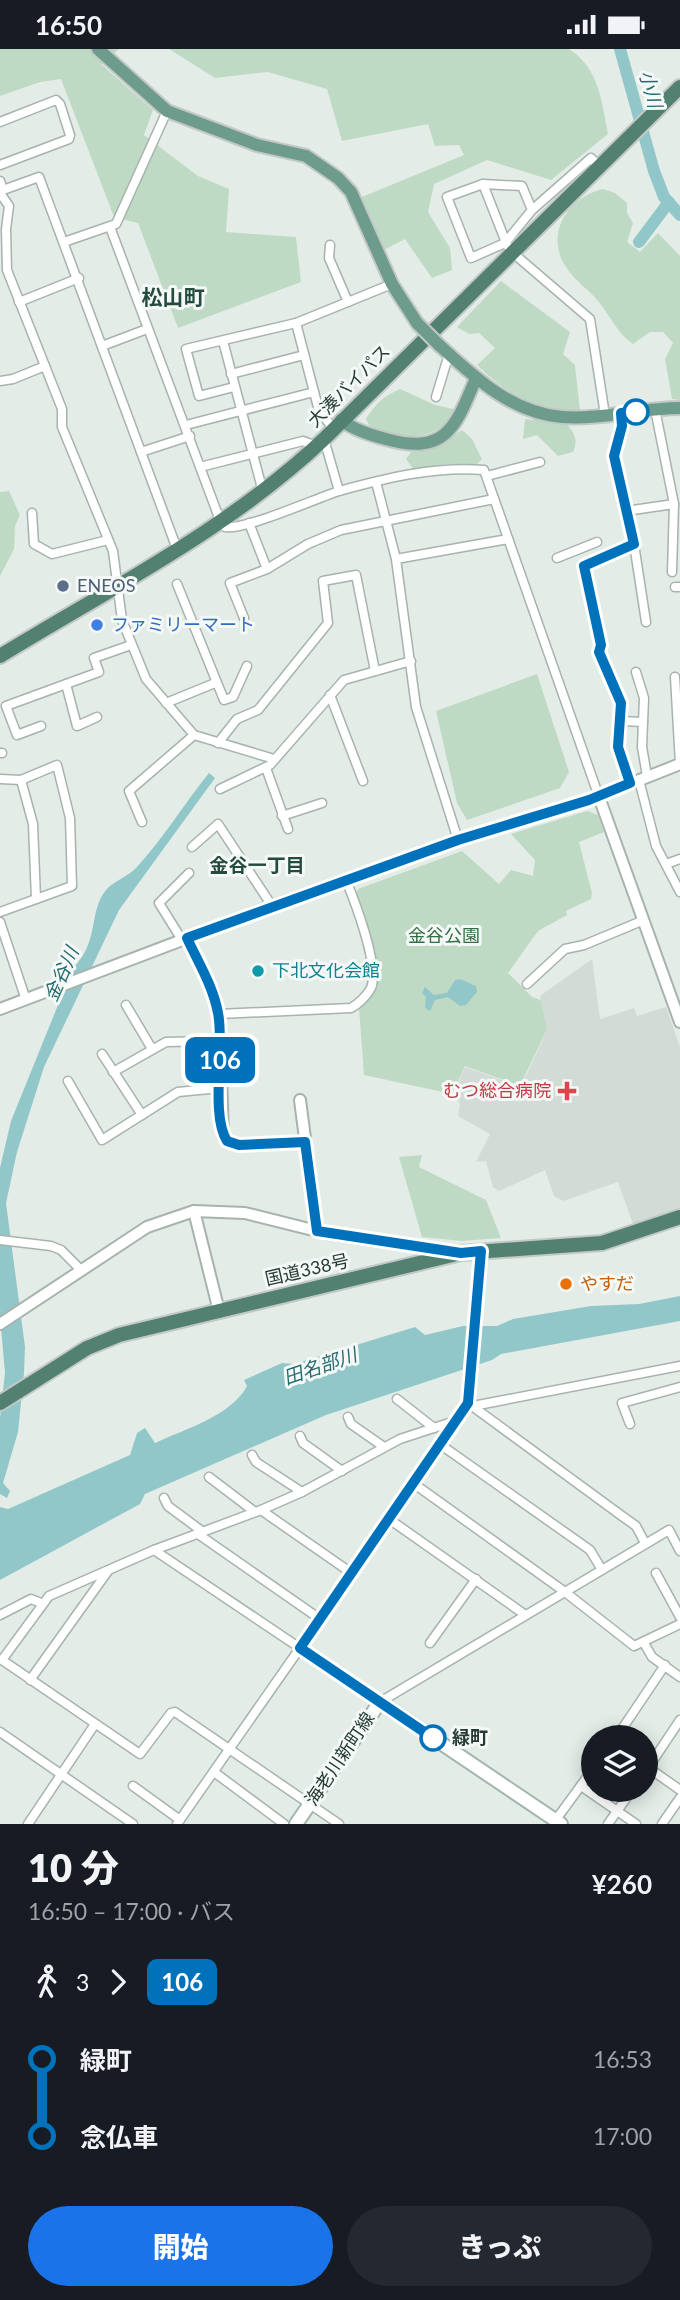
<!DOCTYPE html>
<html lang="ja">
<meta charset="utf-8">
<style>
:root{--surface:#171b24;--page:#242831;--text:#f1f3f6;--muted:#9ea1a6;--accent:#1a73e8}
body{margin:0;font-family:Lato,"Noto Sans JP",sans-serif;background:var(--page);color:var(--text);height:100vh;display:flex;flex-direction:column;font-size:26px;white-space:nowrap}
*{box-sizing:border-box;margin:0}
p{font-size:23px;color:var(--muted)}
.icon{flex:none;width:38px;height:38px;fill:none;stroke:currentColor;stroke-width:2;stroke-linecap:round;stroke-linejoin:round}
.map{position:relative;height:1775px;overflow:hidden}
.drawer{display:flex;flex-direction:column;background:var(--surface);flex:1}
.drawer>*{flex:none}
.badge{padding:0 14px;border-radius:10px;font-size:24px;line-height:46px}
.buttons{position:absolute;left:581px;top:1676px;display:grid;gap:14px}
.buttons a{display:grid;place-items:center;width:77px;height:77px;border-radius:50%;background:var(--surface);box-shadow:0 4px 18px #0003;font-size:35px}
.map>.badge{position:absolute;translate:-50% -50%;box-shadow:0 0 0 4px #fff}
.legs{display:flex;align-items:center;gap:10px;height:77px;padding:0 28px;font-size:23px}
.legs p{margin-inline-start:auto}
.head{display:flex;align-items:center;justify-content:space-between;height:119px;padding:0 28px}
h1{font-size:38px;font-weight:800;line-height:52px}
.cta{display:flex;gap:14px;margin-top:auto;padding:14px 28px}
.cta a{flex:1;height:80px;border-radius:42px;background:var(--accent);color:#fff;font-size:28px;font-weight:800;line-height:80px;text-align:center}
.cta a+a{background:var(--page);color:var(--text)}
ul{padding:0 28px;list-style:none}
li{display:flex;align-items:center;gap:24px;height:77px;font-size:26px}
li i{display:grid;place-items:center;width:10px;height:100%;margin:0 9px;background:currentColor}
li i::after{content:'';width:18px;height:18px;margin:-9px;border:5px solid;border-radius:50%;background:var(--surface)}
li p{margin-inline-start:auto}
li:first-child i{background:linear-gradient(#0000 50%,currentColor 0)}
li:last-child i{background:linear-gradient(currentColor 50%,#0000 0)}
.status{display:flex;justify-content:space-between;align-items:center;height:49px;padding:0 35px;background:var(--surface);direction:ltr}
.status svg{height:19px;fill:currentColor}
.map>svg:first-child{display:block}
</style>
<div class="status"><b>16:50</b><svg viewBox="0 0 49 12"><path d="M0 12V9h3v3zM5 12V6h3v6zM10 12V3h3v9zM15 12V0h3v12zM26 1h20v11H26zM47 4h2v5h-2z"/></svg></div>
<div class="map">
<svg width="680" height="1775" viewBox="0 0 680 1775">
<rect width="100%" height="100%" fill="#e4ece7"/>
<!-- built -->
<path fill="#d2dbd6" d="M592,910L600,970L634,959L637,967L666,958L680,998V1159L633,1175L618,1133L563,1152L554,1147L545,1121L499,1142L493,1138L486,1112L476,1113L490,1085L458,1067L460,1055L453,1045L465,1018L521,1038L547,981L540,947Z"/>
<!-- green -->
<g fill="#bfdac4">
<path d="M0,0H119L101,15L153,61L144,86L198,127L229,140L226,183L296,188L301,233L178,279L138,174L114,168L61,30L40,33L0,47Z"/>
<path d="M169,0H569C599,19 602,53 608,85L551,131L487,111L434,135L428,163L450,199L452,221L432,229L405,190L380,203L357,150L464,106L459,96L435,97L428,75L342,92L327,40L268,23L215,29Z"/>
<path d="M603,140L615,144L627,154V164L633,174L627,193L640,203L658,184L680,207V351L672,350L665,310L673,294L663,283H650L633,295C618,285 610,267 599,253C589,241 574,231 566,218C544,185 568,148 603,140Z"/>
<path d="M501,232L570,283L563,305L575,316L580,363C535,359 510,348 477,316L495,299L479,284L469,285L457,278Z"/>
<path d="M400,340L435,356L454,360C441,394 397,392 369,376L366,370C375,355 384,347 400,340Z"/>
<path d="M525,370L566,374C574,384 579,390 573,403L558,407L537,386L523,390Z"/>
<path d="M462,381L472,390L482,410L477,415H446L414,421L406,410L411,403L431,401Z"/>
<path d="M9,442L20,466L15,477L14,500L0,527V443Z"/>
<path d="M537,625L569,723L560,739L467,771L457,754L436,662Z"/>
<path d="M587,762L598,766L604,783L579,793L592,844L591,850L566,862L567,866L538,882L508,924L532,948L541,951L547,980L520,1037L465,1017L452,1045L364,1026L359,959L376,938L377,929L364,865L356,845L358,840L462,802L499,835L511,821L533,827L535,811L511,785Z"/>
<path d="M422,1106L419,1118L486,1151L501,1189L462,1192L422,1188L399,1108Z"/>
</g>
<!-- water -->
<g fill="#92c7ca">
<path d="M209,724L215,729L119,861L44,1018L17,1103L6,1154L25,1298L24,1324L18,1383L3,1434L10,1442L7,1449L0,1445V1369L5,1324L0,1267V1119L11,1072L73,919C100,892 88,863 106,841C114,832 127,828 136,819C163,790 184,755 209,724Z"/>
<path d="M460,930L476,937L477,943L466,956L460,957L448,948L435,951L430,962L425,959L426,948L422,944L425,938L434,946L447,944L455,931Z"/>
<path d="M680,1247V1272L501,1305L492,1311L326,1366L145,1445L140,1455L0,1531V1458L8,1460L130,1406L137,1384L145,1379L155,1394C185,1380 231,1367 247,1337L244,1331L282,1314L294,1315L415,1278L425,1286L463,1277H497L513,1270L591,1257L639,1255Z"/>
</g>
<g fill="none" stroke-linecap="round" stroke-linejoin="round">
<!-- river -->
<g stroke="#92c7ca" stroke-width="12">
<path d="M620,0L654,122L664,148L680,166"/>
<path d="M639,193L669,153"/>
</g>
<defs>
<g id="minor">
<path d="M0,73L56,51L60,55L70,86L69,90L0,116"/>
<path d="M0,132L3,141L39,128L177,500"/>
<path d="M483,135L507,196"/>
<path d="M0,144L9,157L6,180L7,221L62,360V378L113,502L122,571L146,630L194,686L274,710"/>
<path d="M532,161L522,137L483,135L447,148L471,209L505,194L532,161L591,109L599,118"/>
<path d="M110,178L218,466L225,478C243,482 317,449 339,442C386,429 435,417 484,421L599,748"/>
<path d="M64,193L116,175L167,62"/>
<path d="M330,196L329,209L348,253"/>
<path d="M520,210L590,270L605,366"/>
<path d="M19,253L79,229"/>
<path d="M296,274L319,362L333,379"/>
<path d="M223,292L263,443"/>
<path d="M102,297L147,280"/>
<path d="M231,325L304,306"/>
<path d="M0,332L13,330L45,317"/>
<path d="M234,338L199,347L186,300L296,274L392,235"/>
<path d="M436,348L449,305"/>
<path d="M621,364L622,377L614,407L634,495L584,517L601,596L599,603L621,654L618,698L630,734"/>
<path d="M186,376L314,343"/>
<path d="M324,390L339,442"/>
<path d="M141,403L190,387"/>
<path d="M200,418L303,392L316,397"/>
<path d="M487,427L540,413"/>
<path d="M376,433L396,510L416,658L458,791"/>
<path d="M626,462L674,455L655,360"/>
<path d="M32,464L34,495L52,505L108,491"/>
<path d="M249,474L267,520L308,495L341,481L494,450"/>
<path d="M634,495L646,573"/>
<path d="M557,509L597,493"/>
<path d="M396,510L508,490"/>
<path d="M672,523L674,455"/>
<path d="M177,535L224,651L233,648L247,617"/>
<path d="M675,538H680"/>
<path d="M244,569L230,534L267,520"/>
<path d="M636,623L644,649L643,673"/>
<path d="M675,628L680,715"/>
<path d="M66,635L77,677L97,668"/>
<path d="M330,646L363,732"/>
<path d="M166,654L215,634"/>
<path d="M622,672L643,673L642,698L647,727"/>
<path d="M41,677L17,686L6,657L99,623L94,609L131,596"/>
<path d="M218,694L237,670L258,661L328,574L323,532L356,526L375,622"/>
<path d="M0,704H2"/>
<path d="M266,719L288,780"/>
<path d="M0,730L21,731L57,716L70,769L72,837L0,863"/>
<path d="M21,731L33,775L36,850"/>
<path d="M639,731L656,797L680,843"/>
<path d="M220,740L270,716L344,631L411,612"/>
<path d="M282,767L322,754"/>
<path d="M142,773L129,742L194,686"/>
<path d="M192,798L218,775L272,857"/>
<path d="M666,815L680,810"/>
<path d="M0,873L26,951"/>
<path d="M182,891L159,854L189,824"/>
<path d="M527,935L565,900L584,896L644,871"/>
<path d="M126,956L152,1000"/>
<path d="M219,965L351,959C358,955 367,947 371,939C380,918 355,853 346,831"/>
<path d="M102,1005L142,1066"/>
<path d="M113,1023L166,993L220,992"/>
<path d="M68,1032L102,1091L178,1043L220,1039"/>
<path d="M0,1191L51,1197L61,1201L81,1221"/>
<path d="M397,1350L434,1379"/>
<path d="M468,1354L622,1467L636,1477L645,1494"/>
<path d="M473,1357L680,1317"/>
<path d="M348,1368L351,1375L384,1398"/>
<path d="M630,1375L622,1354L680,1338"/>
<path d="M300,1387L303,1394L342,1422"/>
<path d="M441,1396L590,1501L602,1521"/>
<path d="M252,1406L256,1413L302,1443"/>
<path d="M209,1428L255,1463"/>
<path d="M413,1434L565,1543L634,1597L680,1575"/>
<path d="M164,1449L168,1457L203,1483"/>
<path d="M261,1461L350,1523"/>
<path d="M389,1470L524,1565"/>
<path d="M198,1485L320,1570"/>
<path d="M154,1501L300,1599L177,1775"/>
<path d="M656,1524L680,1568"/>
<path d="M0,1566L31,1550L41,1554"/>
<path d="M430,1594L476,1530"/>
<path d="M644,1594L652,1608L680,1628"/>
<path d="M30,1631L108,1522"/>
<path d="M380,1653L669,1481L680,1502"/>
<path d="M0,1683L133,1775"/>
<path d="M616,1689L665,1616"/>
<path d="M646,1717L680,1741"/>
<path d="M646,1722L680,1671"/>
<path d="M214,1723L284,1775"/>
<path d="M133,1737L180,1771"/>
<path d="M581,1737L636,1775"/>
<path d="M555,1772L593,1720"/>
<path d="M28,1775L95,1675"/>
<path d="M339,1775L175,1663L171,1664L140,1705L2,1611L49,1547L154,1501L261,1461L302,1443L400,1390L455,1372"/>
<path d="M608,1775L632,1741"/>
<path d="M662,1775L680,1749"/>
</g>
<g id="tertiary">
<path d="M599,748L680,973"/>
<path d="M187,889L214,945L219,965L223,1087L227,1092L239,1096L305,1093"/>
<path d="M0,960L272,857L458,791L589,751L680,715"/>
<path d="M300,1051L317,1182"/>
<path d="M194,1162L219,1262"/>
<path d="M0,1275L147,1178L194,1162L245,1164L329,1185L458,1204"/>
<path d="M380,1653L300,1599L468,1354L481,1202"/>
</g>
<path id="secondary" d="M296,1775L380,1653L561,1775"/>
<g id="primary">
<path d="M98,0L167,62L257,96L306,107L338,129L351,143L392,235L417,274"/>
<path d="M439,296C475,329 512,364 562,368C601,371 641,359 680,359"/>
<path d="M341,371C354,381 370,386 386,390C446,407 456,377 476,329"/>
</g>
<g id="trunk">
<path d="M0,607C111,539 229,480 324,390L680,38"/>
<path d="M0,1354L87,1299L119,1286L461,1204L602,1194L680,1168"/>
</g>
</defs>
<!-- minor casing -->
<use href="#minor" stroke="#a7b3ad" stroke-width="11"/>
<!-- tertiary casing -->
<use href="#tertiary" stroke="#a7b3ad" stroke-width="14"/>
<!-- secondary casing -->
<use href="#secondary" stroke="#a3b6ae" stroke-width="16"/>
<!-- primary casing -->
<use href="#primary" stroke="#c2c8c6" stroke-width="16"/>
<!-- trunk casing -->
<use href="#trunk" stroke="#c2c8c6" stroke-width="18"/>
<!-- minor -->
<use href="#minor" stroke="#fff" stroke-width="8"/>
<!-- tertiary -->
<use href="#tertiary" stroke="#fff" stroke-width="10"/>
<!-- secondary -->
<use href="#secondary" stroke="#fff" stroke-width="12"/>
<!-- primary -->
<use href="#primary" stroke="#6e9c8c" stroke-width="12"/>
<!-- trunk -->
<use href="#trunk" stroke="#528071" stroke-width="14"/>
<defs>
<path id="primary-bridge" d="M417,274L439,296"/>
</defs>
<!-- primary-bridge casing -->
<use href="#primary-bridge" stroke="#c2c8c6" stroke-width="16" stroke-linecap="butt"/>
<!-- primary-bridge -->
<use href="#primary-bridge" stroke="#6e9c8c" stroke-width="12"/>
</g>
<g fill="none" stroke-linecap="round" stroke-linejoin="round">
<defs>
<path id="line-1" d="M433,1689L300,1599L468,1354L481,1202L461,1204L317,1182L305,1093L239,1096L227,1092C210,1066 225,997 218,964C213,937 198,913 187,889L458,791L589,751L630,734L618,698L621,654L599,603L601,596L584,517L634,495L614,407L622,377L621,364L636,363"/>
</defs>
<!-- line-1 casing -->
<use href="#line-1" stroke="#fff" stroke-width="16"/>
<!-- line-1 -->
<use href="#line-1" stroke="#0072bc" stroke-width="10"/>
</g>
<!-- markers -->
<g fill="#fff" stroke="#0072bc" stroke-width="3.5">
<circle cx="636" cy="363" r="12"/>
<circle cx="433" cy="1689" r="12"/>
</g>
<circle fill="#5c6f8a" stroke="#f4f8f6" stroke-width="2.5" cx="63" cy="537" r="7"/>
<circle fill="#3f7fe0" stroke="#f4f8f6" stroke-width="2.5" cx="97" cy="576" r="7"/>
<circle fill="#0f9aa8" stroke="#f4f8f6" stroke-width="2.5" cx="258" cy="922" r="7"/>
<path fill="#e0444e" stroke="#f4f8f6" stroke-width="2.5" d="M563.5 1031.5h7v7h7v7h-7v7h-7v-7h-7v-7h7z"/>
<circle fill="#e8710a" stroke="#f4f8f6" stroke-width="2.5" cx="566" cy="1235" r="7"/>
<g text-anchor="middle" stroke-width="6" stroke-linejoin="round" paint-order="stroke">
<!-- street labels -->
<g font-size="18" fill="#253b33" stroke="#f4f8f6">
<text transform="translate(349 337) rotate(-45)" y="6">大湊バイパス</text>
<text transform="translate(307 1221) rotate(-13)" y="6">国道338号</text>
<text transform="translate(340 1710) rotate(-56)" y="6">海老川新町線</text>
</g>
<!-- service labels -->
<g font-size="18" fill="#4e5e75" stroke="#f4f8f6" text-anchor="start">
<text x="77" y="543">ENEOS</text>
</g>
<!-- shop labels -->
<g font-size="18" fill="#366cbe" stroke="#f4f8f6" text-anchor="start">
<text x="111" y="582">ファミリーマート</text>
</g>
<!-- park labels -->
<g font-size="18" fill="#346d45" stroke="#f4f8f6">
<text x="444" y="893">金谷公園</text>
</g>
<!-- culture labels -->
<g font-size="18" fill="#0d838f" stroke="#f4f8f6" text-anchor="start">
<text x="272" y="928">下北文化会館</text>
</g>
<!-- health labels -->
<g font-size="18" fill="#be3a42" stroke="#f4f8f6" text-anchor="end">
<text x="551" y="1048">むつ総合病院</text>
</g>
<!-- food labels -->
<g font-size="18" fill="#c56008" stroke="#f4f8f6" text-anchor="start">
<text x="580" y="1241">やすだ</text>
</g>
<!-- stop labels -->
<g font-size="18" font-weight="bold" fill="#253b33" stroke="#f4f8f6" text-anchor="start">
<text x="452" y="1695">緑町</text>
</g>
<!-- water labels -->
<g font-size="19" font-style="italic" fill="#266b70" stroke="#f4f8f6">
<text transform="translate(651 40) rotate(75)" y="7">小川</text>
<text transform="translate(61 925) rotate(-66)" y="7">金谷川</text>
<text transform="translate(320 1317) rotate(-19)" y="7">田名部川</text>
</g>
<!-- neighbourhood labels -->
<g font-size="19" font-weight="bold" fill="#244b3e" stroke="#f4f8f6">
<text x="257" y="823">金谷一丁目</text>
</g>
<!-- quarter labels -->
<g font-size="21" font-weight="bold" fill="#244b3e" stroke="#f4f8f6">
<text x="173" y="256">松山町</text>
</g>
</g>
</svg>
<div class="buttons">
<a><svg class="icon" aria-label="layers" viewBox="0 0 24 24"><path d="M12 4l9 5-9 5-9-5zM3 14l9 5 9-5"/></svg></a>
</div>
<b class="badge" style="left:220px;top:1011px;background:#0072bc;color:#fff">106</b>
</div>
<section class="drawer">
<div class="head"><div><h1>10 分</h1><p>16:50 – 17:00 · バス</p></div><b>¥260</b></div>
<div class="legs"><svg class="icon" aria-label="walk" viewBox="0 0 24 24"><circle cx="13" cy="4" r="2"/><path d="M13 8l-2 6 4 7M11 14l-3 7M7 12l3-4h3l4 4"/></svg>3<svg class="icon" aria-label="forward" viewBox="0 0 24 24"><path d="M9 5l7 7-7 7"/></svg><b class="badge" style="background:#0072bc;color:#fff">106</b></div>
<ul>
<li><i style="color:#0072bc"></i><b>緑町</b><p>16:53</p></li>
<li><i style="color:#0072bc"></i><b>念仏車</b><p>17:00</p></li>
</ul>
<div class="cta"><a>開始</a><a>きっぷ</a></div>
</section>
